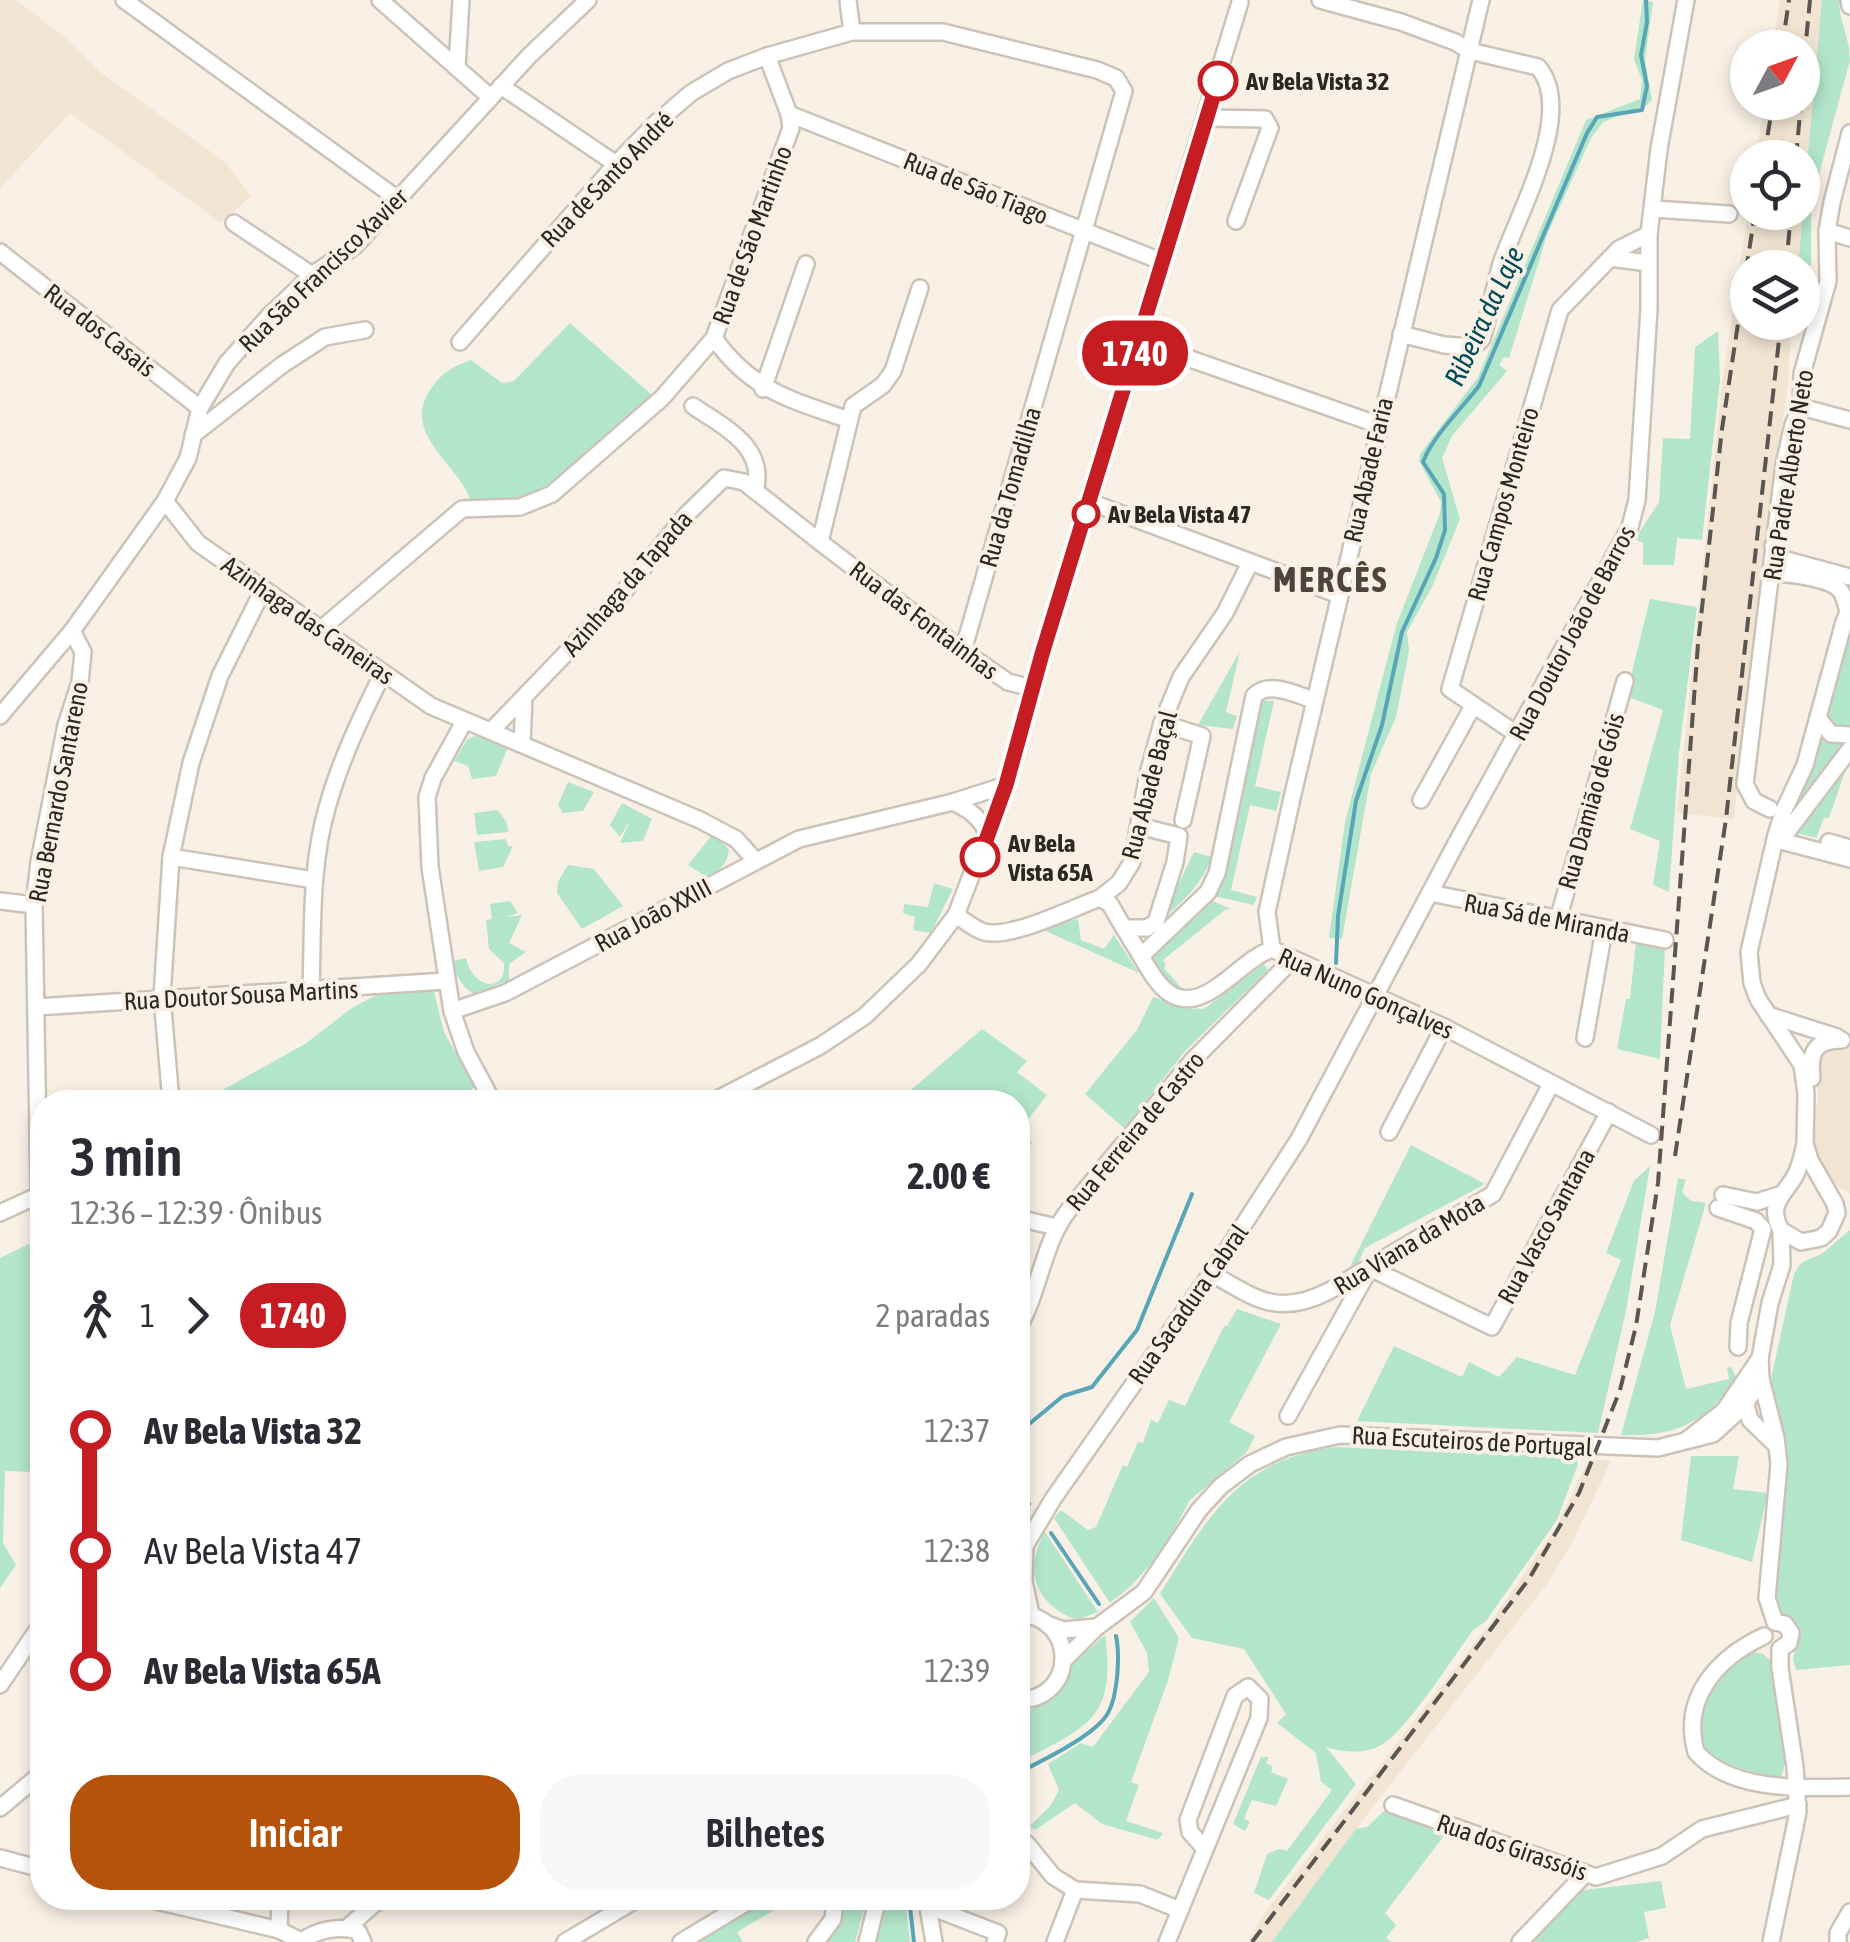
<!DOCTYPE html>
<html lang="pt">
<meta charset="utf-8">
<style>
:root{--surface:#fff;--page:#f7f7f7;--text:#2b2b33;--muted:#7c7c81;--accent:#b45309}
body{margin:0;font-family:"Asap Condensed",sans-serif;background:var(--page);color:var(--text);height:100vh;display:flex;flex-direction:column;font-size:38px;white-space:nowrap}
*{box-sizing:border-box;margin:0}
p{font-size:32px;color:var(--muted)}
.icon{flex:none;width:55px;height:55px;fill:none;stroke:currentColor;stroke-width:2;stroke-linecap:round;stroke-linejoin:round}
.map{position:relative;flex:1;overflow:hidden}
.details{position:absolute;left:30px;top:1090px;width:1000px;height:820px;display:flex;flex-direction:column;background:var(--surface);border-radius:40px;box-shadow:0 5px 15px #0003}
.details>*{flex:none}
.badge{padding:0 20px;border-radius:32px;font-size:35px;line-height:65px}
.needle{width:65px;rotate:49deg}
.buttons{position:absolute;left:1730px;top:30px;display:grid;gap:20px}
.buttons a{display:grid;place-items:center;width:90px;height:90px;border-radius:50%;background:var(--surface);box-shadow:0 5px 15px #0003;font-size:50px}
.map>.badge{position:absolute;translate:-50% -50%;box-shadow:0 0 0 5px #fff}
.legs{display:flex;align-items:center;gap:15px;height:110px;padding:0 40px;font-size:32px}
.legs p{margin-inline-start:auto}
.headline{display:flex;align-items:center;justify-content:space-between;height:170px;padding:0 40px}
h1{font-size:55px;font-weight:600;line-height:75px}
.action{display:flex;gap:20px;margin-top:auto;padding:20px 40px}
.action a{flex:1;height:115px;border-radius:40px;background:var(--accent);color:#fff;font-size:40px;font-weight:600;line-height:115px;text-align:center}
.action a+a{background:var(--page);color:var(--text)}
ul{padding:0 40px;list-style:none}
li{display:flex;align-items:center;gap:35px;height:120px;font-size:38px}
li i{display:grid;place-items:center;width:15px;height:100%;margin:0 12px;background:currentColor}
li i::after{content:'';width:25px;height:25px;margin:-12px;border:8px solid;border-radius:50%;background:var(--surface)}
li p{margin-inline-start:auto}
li:first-child i{background:linear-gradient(#0000 50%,currentColor 0)}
li:last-child i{background:linear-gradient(currentColor 50%,#0000 0)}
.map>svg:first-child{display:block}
</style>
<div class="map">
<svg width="1850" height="1942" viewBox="0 0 1850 1942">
<rect width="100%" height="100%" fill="#f9f0e5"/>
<!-- built -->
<g fill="#f1e4d2">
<path d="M0,0H16L62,35L100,72L225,162L251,196L221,223L70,113L0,188Z"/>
<path d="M1780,0H1824L1798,267L1748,268V322L1792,323L1788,383L1758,601L1734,819L1677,813L1723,376L1748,213L1802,212V158L1756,157L1764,103L1802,102V48L1772,47Z"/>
<path d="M1835,1042L1850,1046V1194L1835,1184L1815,1157L1811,1131L1818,1100L1817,1059L1821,1048Z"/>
<path d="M1589,1459L1611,1461L1572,1543L1547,1584L1369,1812L1272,1942H1248L1266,1911L1488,1626L1555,1529Z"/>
</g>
<!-- green -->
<g fill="#b2e5ca">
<path d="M1643,0L1653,2L1645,60L1652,100L1647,105L1603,122L1591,138L1547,235L1509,358L1504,357L1499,365L1507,371L1452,436L1442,458L1460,519L1433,585L1407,632L1409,651L1396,717L1371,774L1342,939L1329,938L1345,822L1396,626L1440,513L1441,502L1419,461L1420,454L1478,377L1586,120L1640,99L1642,80L1634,59Z"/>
<path d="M1822,0H1839C1839,22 1850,38 1850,60L1811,204V263L1803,305L1802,268L1798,267Z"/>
<path d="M570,323L652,395C618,427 571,486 525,498C509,503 488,500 471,501C460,466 402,435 429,392C440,374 451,367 471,360L502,383L514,381Z"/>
<path d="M1718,331L1720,380L1702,540L1677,538L1674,565H1643V543L1635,539L1659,502L1663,438L1690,439L1695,347Z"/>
<path d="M1650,599L1697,607L1679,753L1669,892L1653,885L1660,841L1630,829L1663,710L1626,696Z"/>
<path d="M1850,617V729L1836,730L1825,718Z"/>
<path d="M1240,651L1226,712L1237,716L1233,729L1198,725Z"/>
<path d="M1262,701H1274L1255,786L1281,792L1276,811L1250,805L1231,890L1257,897L1254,905L1214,896L1220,887Z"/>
<path d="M1819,734L1831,742L1850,743L1793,815L1789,814Z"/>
<path d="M475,736L509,745L496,776L472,779L468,766L454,761L467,740Z"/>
<path d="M1850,757L1829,818H1824L1816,838L1797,833L1802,826L1798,822Z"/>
<path d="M568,782L594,792L583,811L563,813L558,805Z"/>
<path d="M622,803L652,819L643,841L620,843L631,819L620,837L610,825Z"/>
<path d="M498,810L507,823L508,832L477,835L474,813Z"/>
<path d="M712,835L720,839L729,850C727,865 719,872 705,876L688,865Z"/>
<path d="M506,839L508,846H513L503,867L479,871L474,842Z"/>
<path d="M1194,852L1212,857C1201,885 1184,901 1161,920Z"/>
<path d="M568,865L594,869L623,906L582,929L557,893L558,882Z"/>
<path d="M934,883L953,889L931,933L913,930L915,917L903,913L904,904L928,907Z"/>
<path d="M1211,900L1231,909L1225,910L1163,960L1166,965L1164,968L1184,991L1168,983L1151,959Z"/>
<path d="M510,901L518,913L506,917L522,915L509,943L526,952L509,964V980L473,994C461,985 455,976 454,961L466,958C472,988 506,995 504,963L489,949L486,920L492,919L490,904Z"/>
<path d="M1078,919L1081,940L1104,949L1114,935L1139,973L1039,928Z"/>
<path d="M1636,941L1665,947L1660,1059L1617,1049L1626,999H1630Z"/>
<path d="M1264,964L1268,970L1186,1050L1124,1128L1085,1094L1137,1030L1153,997L1185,1008L1204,1009Z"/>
<path d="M382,992H434L444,1032L475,1087L460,1099L462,1102H201L305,1044L352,1008Z"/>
<path d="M982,1029L1027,1061L1017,1072L1047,1095L1019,1131L1032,1143L1018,1160V1102H897Z"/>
<path d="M1411,1145L1485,1184L1365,1248L1355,1270L1351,1264Z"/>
<path d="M1650,1166L1626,1311L1598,1433L1357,1421L1394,1346L1462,1377L1469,1362L1499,1377L1517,1357L1575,1375L1621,1260L1606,1253L1634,1181Z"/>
<path d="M1678,1178L1686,1180L1682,1192L1691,1201L1706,1203L1670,1325L1686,1389L1729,1379L1727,1368L1731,1367L1737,1379C1706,1423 1675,1437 1621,1435L1655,1312Z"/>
<path d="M42,1208V1467L35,1472L5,1471L3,1543L16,1565L0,1588V1258L31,1243C30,1230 30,1215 42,1208Z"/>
<path d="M1850,1230V1665L1796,1670L1793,1659L1799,1638L1776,1604L1774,1594L1780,1506L1769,1388L1794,1274L1801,1263L1823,1253Z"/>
<path d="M1237,1309L1281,1324L1229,1422L1255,1436L1246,1453L1190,1500L1161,1553L1131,1586L1110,1603L1054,1518L1061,1510L1088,1530L1096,1527L1123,1465L1127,1467L1138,1442L1143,1443L1151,1420L1158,1423L1169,1400L1185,1406L1224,1326H1227Z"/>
<path d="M1337,1447L1545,1456L1576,1459L1578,1464L1557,1520L1486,1621L1473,1630C1452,1659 1412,1722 1386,1742C1368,1755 1345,1753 1326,1747L1356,1784L1269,1900L1254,1893L1267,1854L1279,1849L1287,1851L1332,1790L1321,1782L1316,1753L1277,1723L1286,1714L1244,1649L1192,1638L1160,1594C1207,1518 1239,1458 1337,1447Z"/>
<path d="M1691,1456H1739L1733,1489L1768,1493L1752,1562L1681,1540Z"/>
<path d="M1045,1532L1098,1612L1077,1620C1035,1605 1023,1570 1045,1532Z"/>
<path d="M1154,1598L1179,1638L1168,1680L1131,1782L1139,1785L1126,1821L1163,1833L1158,1840L1102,1824L1075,1803L1035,1830L1030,1826L1051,1805L1059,1790L1048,1764L1081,1743L1093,1747L1149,1672L1147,1653L1130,1622Z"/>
<path d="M1105,1635C1117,1721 1086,1727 1018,1763V1710L1033,1709L1053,1699L1066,1683L1073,1664Z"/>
<path d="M1750,1651L1763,1654L1771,1661L1786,1760L1782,1775L1775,1780L1711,1758C1702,1750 1702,1740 1700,1728C1696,1691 1723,1673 1750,1651Z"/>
<path d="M1261,1757H1269L1266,1763L1273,1767L1271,1772L1288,1779L1276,1806L1252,1800L1244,1818L1250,1822L1245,1831L1233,1824Z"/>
<path d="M1389,1806L1447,1832L1385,1913L1396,1925L1386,1938L1392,1942H1272L1356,1829L1367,1827Z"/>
<path d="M1661,1881L1666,1908L1644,1912L1649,1938L1636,1942H1529L1575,1891Z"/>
<path d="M761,1898H779L780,1907L737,1932L743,1942H695Z"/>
<path d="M842,1898H867L855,1942H828L842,1914Z"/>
<path d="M886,1898H905L910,1942H875Z"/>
</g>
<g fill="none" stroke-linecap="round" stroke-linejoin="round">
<!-- stream -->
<g stroke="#57a5b6" stroke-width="4">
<path d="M1336,963L1338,916L1356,801L1382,725L1402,632L1436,558L1445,530L1444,494L1423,462C1432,437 1462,408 1479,386L1587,133L1597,117L1642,110L1647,86L1641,55L1647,22L1646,0"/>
<path d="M1018,1441L1023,1429L1063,1396L1092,1387L1137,1330L1192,1194"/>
<path d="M1018,1489L1029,1504"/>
<path d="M1051,1533L1099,1604"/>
<path d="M1018,1773C1041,1761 1095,1736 1108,1713C1118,1695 1120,1655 1116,1636"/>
<path d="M909,1898L914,1942"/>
</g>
<defs>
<g id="minor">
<path d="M124,0L399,200"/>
<path d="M380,0L490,97"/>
<path d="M848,0L852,32"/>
<path d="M1320,0L1401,22L1455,42L1470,51L1538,67C1577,112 1516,217 1501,264C1494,289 1489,314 1482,339L1474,347L1444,345L1401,334"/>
<path d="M1849,0L1850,6"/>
<path d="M457,68L461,0"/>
<path d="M501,86L616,164"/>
<path d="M789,114L1163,262"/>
<path d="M1206,118L1265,119L1270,128L1236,221"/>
<path d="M1654,209L1729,214"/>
<path d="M234,223L312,275"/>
<path d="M1827,231L1850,238"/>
<path d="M0,252L200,408"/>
<path d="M1610,258L1648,263"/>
<path d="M714,338C751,391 792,400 849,420"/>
<path d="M1139,341L1379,425"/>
<path d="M460,342L616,164L655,124L691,93L728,71L767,56L852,32H943L1097,70L1116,78L1124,91L963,651"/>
<path d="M763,389L806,264"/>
<path d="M693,406C724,427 767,447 755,491"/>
<path d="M1801,407L1850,420"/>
<path d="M193,435L282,365L325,337L365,330"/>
<path d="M165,501L198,543L431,706L700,820L736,839L755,860"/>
<path d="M1090,502L1339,595"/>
<path d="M820,542L963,651L1008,682L1032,688"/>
<path d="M1773,546L1783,559L1850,577"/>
<path d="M1771,575C1784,571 1827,579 1838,588C1844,593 1846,605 1848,612"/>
<path d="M320,630L462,509L520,507L552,494L662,398L714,338L791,128L789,114L767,56"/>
<path d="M0,716L72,631L165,501L188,458L200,408L227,363L269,316L312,275L355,246L529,56L588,0"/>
<path d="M1818,718L1831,734L1850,735"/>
<path d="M464,722L433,778L427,797L430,867L452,1011L466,1052L493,1102"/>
<path d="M1162,723L1202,736L1183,820"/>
<path d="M492,730L618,599L686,515L724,478L744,482L820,542L853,406L883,385L893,371L920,288"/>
<path d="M1518,735L1450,689L1560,310L1619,249L1649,234"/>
<path d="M522,744L524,697"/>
<path d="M1421,800L1473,706"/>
<path d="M953,802C970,810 980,818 988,834"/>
<path d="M1770,809L1754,801L1745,784L1784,465L1793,425L1801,407L1802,374L1828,281L1827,231L1832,202L1850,133"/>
<path d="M1781,840L1850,749"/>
<path d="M1781,841L1850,859"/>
<path d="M1829,842L1850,848"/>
<path d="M171,857L314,880"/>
<path d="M1430,893L1665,940"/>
<path d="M1100,898L1119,883L1132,862L1148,774L1162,723L1181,677L1225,613L1250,563"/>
<path d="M0,901L34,905"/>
<path d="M956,915C965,921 974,929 984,932C1012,939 1072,908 1100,898L1110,904C1119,920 1128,935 1138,951C1156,982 1173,1016 1214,989C1235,976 1249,958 1272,949L1444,1027L1651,1135"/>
<path d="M1558,920L1625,681"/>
<path d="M1124,928H1147L1156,922L1175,862L1179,836L1139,826"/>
<path d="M1272,949L1267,912L1292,798L1481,0"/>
<path d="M1141,956L1208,892L1217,873L1254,696C1269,680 1296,695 1314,700"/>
<path d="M311,991C313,930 310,867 327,808C340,761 361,717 383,673"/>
<path d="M36,1007L446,981"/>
<path d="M452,1011L505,993L799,839L953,802L1006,785"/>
<path d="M1768,1015L1837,1037"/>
<path d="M1585,1038L1604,930"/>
<path d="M1812,1078C1809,1053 1814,1040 1842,1040"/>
<path d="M171,1102L162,997L171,857L191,763L220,676L263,590"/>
<path d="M712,1102L820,1046L865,1016L919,964L956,915L1006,785L1042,655L1240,2"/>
<path d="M1389,1132L1444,1027"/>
<path d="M1805,1143C1803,1154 1800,1166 1795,1176C1783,1196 1767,1205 1781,1230L1801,1242L1821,1238L1829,1231L1837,1213L1835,1204L1810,1160L1805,1143L1806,1093L1802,1065L1758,999L1752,983L1749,952L1776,835L1784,810L1805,765L1844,622L1850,609"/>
<path d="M1723,1195L1757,1202L1779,1195"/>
<path d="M1718,1208L1756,1221L1763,1229L1739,1323L1738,1347"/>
<path d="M0,1213L39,1195L34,905L39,862L66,725L80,682L83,652L72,631"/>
<path d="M1018,1218L1056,1227"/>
<path d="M1211,1273C1256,1299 1278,1317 1329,1291L1493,1194L1551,1084"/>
<path d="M1018,1328C1040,1291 1042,1245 1068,1211L1193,1060L1292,960"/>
<path d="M1760,1358L1761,1379L1776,1438L1779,1464L1767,1598L1775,1622"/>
<path d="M1759,1364L1770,1303L1782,1265L1781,1230"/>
<path d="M1744,1399L1750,1420L1775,1444"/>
<path d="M1288,1416L1370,1268L1492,1327L1609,1112"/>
<path d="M1688,1439L1724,1411L1760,1358"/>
<path d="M1018,1614C1078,1616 1078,1700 1018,1700"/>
<path d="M1031,1615L1024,1581L1025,1546L1053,1499L1224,1255L1299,1139L1459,838L1630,527L1637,500L1649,309V234L1659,149L1686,0"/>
<path d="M1050,1625L1063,1630L1097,1627"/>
<path d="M1764,1636C1717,1658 1681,1698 1696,1752C1731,1792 1801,1788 1850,1787"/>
<path d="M1063,1661L1097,1627L1144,1592L1199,1510L1221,1486L1250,1464L1286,1447L1340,1435L1658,1448L1713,1434L1744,1406L1761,1379"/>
<path d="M0,1685L42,1623"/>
<path d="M42,1725V1728"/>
<path d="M1393,1805L1596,1877L1662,1856L1702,1829L1798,1805"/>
<path d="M0,1808L42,1773"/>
<path d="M1018,1838L1027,1844L1053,1876L1075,1890L1140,1894L1180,1910"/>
<path d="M0,1858L42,1869"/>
<path d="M144,1898L279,1930L301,1941"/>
<path d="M927,1901L934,1942"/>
<path d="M928,1906L998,1933L995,1942"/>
<path d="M348,1927L381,1898"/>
<path d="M279,1930L280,1898"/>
<path d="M301,1942C315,1930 340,1925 358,1931L363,1942"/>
<path d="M565,1942L639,1898"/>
<path d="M681,1942L754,1898"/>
<path d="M816,1942L833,1919L835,1898"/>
<path d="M867,1942L878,1898"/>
<path d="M1055,1942L1075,1890"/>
<path d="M1167,1942L1259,1718L1260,1699L1248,1687L1235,1696L1188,1820L1190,1832L1205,1849"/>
<path d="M1520,1942L1584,1875"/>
<path d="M1771,1942L1798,1812L1795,1767L1780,1668V1649L1789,1643L1791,1633L1785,1624L1775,1622"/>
<path d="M1838,1942V1933L1850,1912"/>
</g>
</defs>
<!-- minor casing -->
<use href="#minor" stroke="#cbc3b8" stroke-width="20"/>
<!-- minor -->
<use href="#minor" stroke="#fff" stroke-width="15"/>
<!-- rail -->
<g stroke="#5a5550" stroke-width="4" stroke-dasharray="15 8" stroke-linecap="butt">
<path d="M1782,48L1789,0"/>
<path d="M1802,82L1810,0"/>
<path d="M1764,158L1773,102"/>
<path d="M1796,158L1801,102"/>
<path d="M1786,268L1791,212"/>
<path d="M1675,1156L1726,819L1781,322"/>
<path d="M1252,1942L1529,1579L1579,1493L1620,1390L1636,1326L1658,1183L1698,644L1722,429L1755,212"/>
</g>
</g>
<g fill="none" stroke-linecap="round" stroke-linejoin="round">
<defs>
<path id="line-1" d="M980,857L1006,785L1042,654L1218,81"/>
</defs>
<!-- line-1 casing -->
<use href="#line-1" stroke="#fff" stroke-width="22"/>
<!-- line-1 -->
<use href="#line-1" stroke="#c61d23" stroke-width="15"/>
</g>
<!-- markers -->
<g fill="#fff" stroke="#c61d23" stroke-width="5">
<circle cx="1218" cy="81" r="18"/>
<circle cx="1086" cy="514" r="12"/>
<circle cx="980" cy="857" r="18"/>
</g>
<g text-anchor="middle" stroke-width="8" stroke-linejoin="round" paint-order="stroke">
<!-- stop labels -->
<g font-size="25" font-weight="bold" fill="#2b2824" stroke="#f9f0e5" text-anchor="start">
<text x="1246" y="90">Av Bela Vista 32</text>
<text x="1108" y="523">Av Bela Vista 47</text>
<text x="1008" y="852">Av Bela<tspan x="1008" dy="29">Vista 65A</tspan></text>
</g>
<!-- street labels -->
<g font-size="25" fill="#2b2824" stroke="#f9f0e5">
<text transform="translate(607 179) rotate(-46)" y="9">Rua de Santo André</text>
<text transform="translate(976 188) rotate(22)" y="9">Rua de São Tiago</text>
<text transform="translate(752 235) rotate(-70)" y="9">Rua de São Martinho</text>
<text transform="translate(323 270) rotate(-44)" y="9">Rua São Francisco Xavier</text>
<text transform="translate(100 330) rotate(38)" y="9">Rua dos Casais</text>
<text transform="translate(1368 470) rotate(-77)" y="9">Rua Abade Faria</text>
<text transform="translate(1788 475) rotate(-81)" y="9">Rua Padre Alberto Neto</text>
<text transform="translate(1010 487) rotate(-74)" y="9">Rua da Tomadilha</text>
<text transform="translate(1503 504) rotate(-74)" y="9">Rua Campos Monteiro</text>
<text transform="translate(627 583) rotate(-49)" y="9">Azinhaga da Tapada</text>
<text transform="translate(308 620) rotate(35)" y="9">Azinhaga das Caneiras</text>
<text transform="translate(924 620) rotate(37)" y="9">Rua das Fontainhas</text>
<text transform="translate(1572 633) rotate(-62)" y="9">Rua Doutor João de Barros</text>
<text transform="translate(1149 785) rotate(-75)" y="9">Rua Abade Baçal</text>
<text transform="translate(58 792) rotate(-79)" y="9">Rua Bernardo Santareno</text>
<text transform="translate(1591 801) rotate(-74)" y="9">Rua Damião de Góis</text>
<text transform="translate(653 915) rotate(-28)" y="9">Rua João XXIII</text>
<text transform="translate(1547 918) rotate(11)" y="9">Rua Sá de Miranda</text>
<text transform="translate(1366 993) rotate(24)" y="9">Rua Nuno Gonçalves</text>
<text transform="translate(241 995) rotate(-3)" y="9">Rua Doutor Sousa Martins</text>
<text transform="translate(1135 1131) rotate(-50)" y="9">Rua Ferreira de Castro</text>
<text transform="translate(1546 1226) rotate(-61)" y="9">Rua Vasco Santana</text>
<text transform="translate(1409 1244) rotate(-31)" y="9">Rua Viana da Mota</text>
<text transform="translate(1188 1304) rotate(-55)" y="9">Rua Sacadura Cabral</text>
<text transform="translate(1472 1441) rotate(3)" y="9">Rua Escuteiros de Portugal</text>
<text transform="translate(1512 1847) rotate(19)" y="9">Rua dos Girassóis</text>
</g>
<!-- water labels -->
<g font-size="28" font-style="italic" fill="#004b57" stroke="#f9f0e5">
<text transform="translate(1484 316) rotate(-65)" y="10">Ribeira da Laje</text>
</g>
<!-- district labels -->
<g font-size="35" font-weight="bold" letter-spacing="2.5" fill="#4c453c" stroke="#f9f0e5">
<text x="1331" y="592">MERCÊS</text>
</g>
</g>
</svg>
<div class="buttons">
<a><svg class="needle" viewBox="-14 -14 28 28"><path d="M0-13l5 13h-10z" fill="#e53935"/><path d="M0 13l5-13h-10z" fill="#7c7c81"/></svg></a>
<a><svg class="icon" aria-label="locate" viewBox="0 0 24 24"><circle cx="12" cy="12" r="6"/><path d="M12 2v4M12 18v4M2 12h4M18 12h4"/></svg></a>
<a><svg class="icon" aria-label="layers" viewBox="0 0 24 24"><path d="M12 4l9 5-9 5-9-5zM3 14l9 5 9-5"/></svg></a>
</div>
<b class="badge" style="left:1135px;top:353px;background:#c61d23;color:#fff">1740</b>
<section class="details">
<div class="headline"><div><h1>3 min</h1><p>12:36 – 12:39 · Ônibus</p></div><b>2.00 €</b></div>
<div class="legs"><svg class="icon" aria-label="walk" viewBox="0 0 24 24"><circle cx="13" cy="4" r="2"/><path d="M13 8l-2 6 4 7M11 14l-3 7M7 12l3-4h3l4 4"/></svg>1<svg class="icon" aria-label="forward" viewBox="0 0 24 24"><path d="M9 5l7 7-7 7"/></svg><b class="badge" style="background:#c61d23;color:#fff">1740</b><p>2 paradas</p></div>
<ul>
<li><i style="color:#c61d23"></i><b>Av Bela Vista 32</b><p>12:37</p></li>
<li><i style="color:#c61d23"></i><span>Av Bela Vista 47</span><p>12:38</p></li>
<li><i style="color:#c61d23"></i><b>Av Bela Vista 65A</b><p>12:39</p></li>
</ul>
<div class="action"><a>Iniciar</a><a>Bilhetes</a></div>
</section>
</div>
